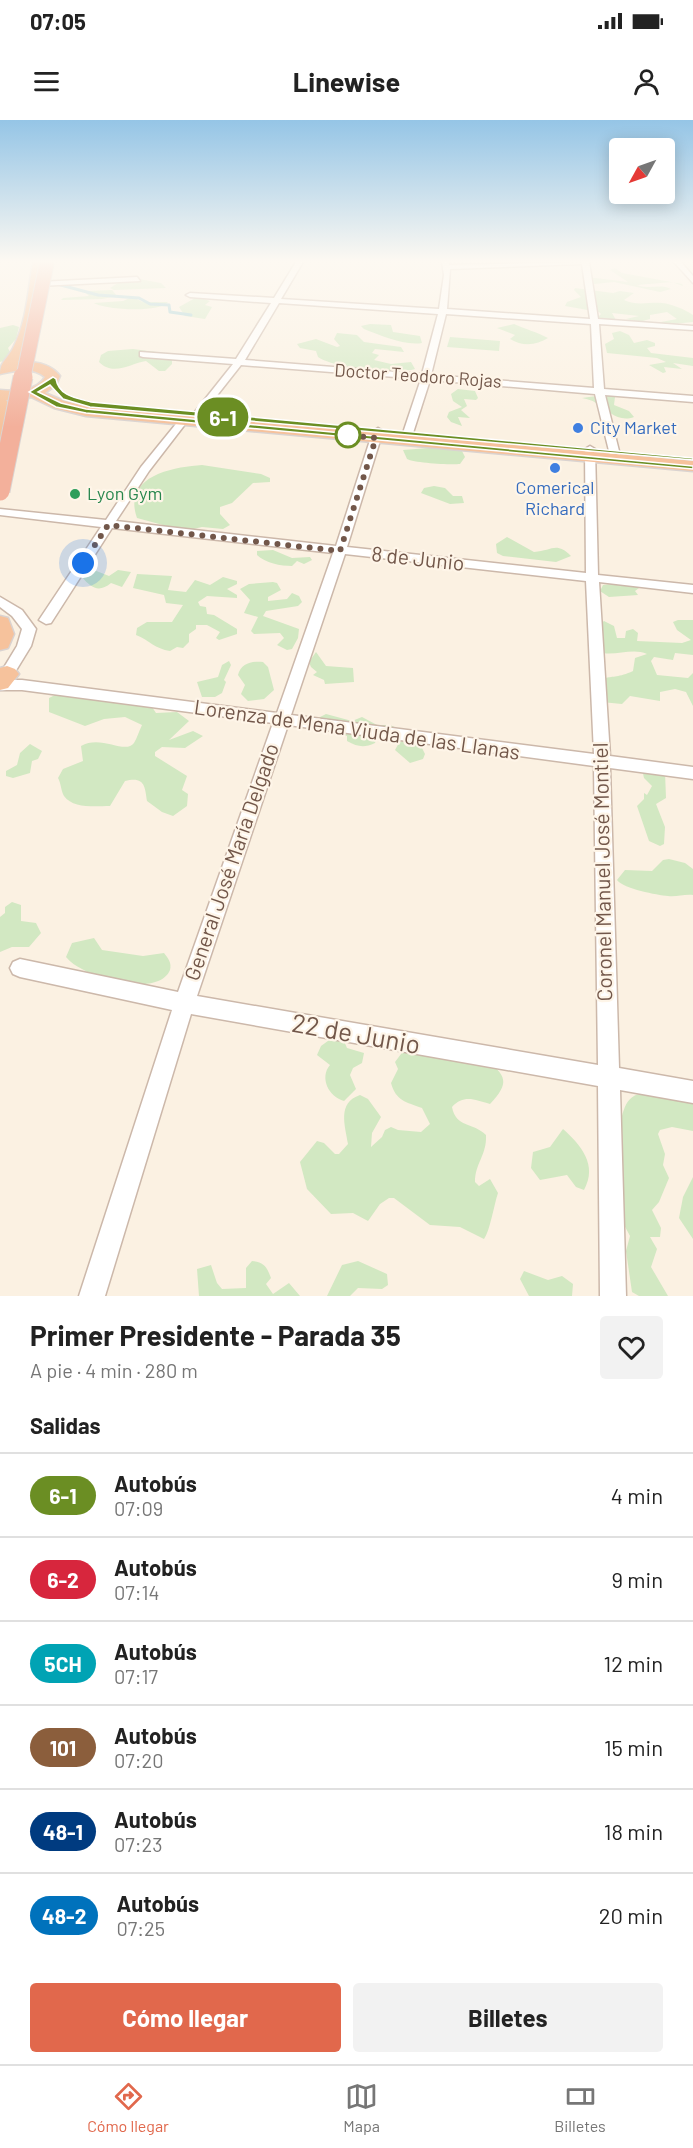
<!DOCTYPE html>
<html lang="es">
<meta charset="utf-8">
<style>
:root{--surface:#fff;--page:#f2f2f2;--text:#222;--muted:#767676;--line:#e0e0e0;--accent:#e1684c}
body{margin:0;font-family:Barlow,sans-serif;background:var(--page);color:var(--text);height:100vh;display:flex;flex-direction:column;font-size:22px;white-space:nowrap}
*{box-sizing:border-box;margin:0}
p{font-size:20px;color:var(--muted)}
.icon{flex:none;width:33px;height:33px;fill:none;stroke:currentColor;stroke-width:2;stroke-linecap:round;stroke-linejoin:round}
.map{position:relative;height:1176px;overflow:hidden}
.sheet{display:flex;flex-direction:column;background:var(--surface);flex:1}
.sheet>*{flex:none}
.badge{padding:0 12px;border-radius:20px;font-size:21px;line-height:39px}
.needle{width:39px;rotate:230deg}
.fabs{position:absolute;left:609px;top:18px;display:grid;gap:12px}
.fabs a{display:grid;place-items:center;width:66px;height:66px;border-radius:6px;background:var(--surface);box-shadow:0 3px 15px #0003;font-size:30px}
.you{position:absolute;width:30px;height:30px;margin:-15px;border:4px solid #fff;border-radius:50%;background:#1a73e8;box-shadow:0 0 0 9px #1a73e833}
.map>.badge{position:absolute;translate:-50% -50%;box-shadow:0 0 0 3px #fff}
h2{padding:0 30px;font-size:22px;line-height:54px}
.round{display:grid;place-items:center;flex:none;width:63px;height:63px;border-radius:6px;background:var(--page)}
.overview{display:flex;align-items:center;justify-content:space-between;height:102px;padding:0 30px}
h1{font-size:28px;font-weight:700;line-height:45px}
.button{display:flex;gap:12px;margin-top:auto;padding:12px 30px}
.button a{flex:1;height:69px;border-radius:6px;background:var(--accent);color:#fff;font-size:24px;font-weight:700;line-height:69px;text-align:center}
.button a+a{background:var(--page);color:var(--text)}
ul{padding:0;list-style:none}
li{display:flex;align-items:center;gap:18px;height:84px;padding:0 30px;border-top:2px solid var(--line)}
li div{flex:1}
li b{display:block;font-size:22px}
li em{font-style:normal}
li .badge{min-width:66px;font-weight:700;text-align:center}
.status{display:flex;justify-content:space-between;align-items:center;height:42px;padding:0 30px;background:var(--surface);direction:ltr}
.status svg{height:16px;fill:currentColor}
header{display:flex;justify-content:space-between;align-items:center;height:78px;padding:0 30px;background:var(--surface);font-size:27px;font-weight:700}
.dock{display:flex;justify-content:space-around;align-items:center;height:84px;border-top:2px solid var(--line);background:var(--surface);font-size:16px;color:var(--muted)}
.dock a{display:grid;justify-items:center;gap:3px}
.dock .on{color:var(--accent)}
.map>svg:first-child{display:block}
</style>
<div class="status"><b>07:05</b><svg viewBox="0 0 49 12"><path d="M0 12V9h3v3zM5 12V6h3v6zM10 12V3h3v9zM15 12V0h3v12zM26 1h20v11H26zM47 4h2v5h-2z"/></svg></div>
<header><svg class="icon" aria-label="menu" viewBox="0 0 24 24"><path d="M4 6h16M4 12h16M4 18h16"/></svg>Linewise<svg class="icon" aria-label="person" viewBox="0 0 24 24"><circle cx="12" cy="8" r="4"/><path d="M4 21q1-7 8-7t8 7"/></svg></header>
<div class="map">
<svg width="693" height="1176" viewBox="0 0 693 1176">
<rect width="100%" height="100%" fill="#fbf1e2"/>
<!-- green -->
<g fill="#d2e8c2">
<path d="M615,148L622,153L682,164L683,166L672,162L637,165C649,170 660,163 671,169L660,172L614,162L594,164L593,158H596L628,162L610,150Z"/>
<path d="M139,159L161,163L166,168L114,170L110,168L121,161Z"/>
<path d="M575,168L613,173L620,171L634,173L624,180C637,186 648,182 662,183C672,184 684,189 693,195V202L663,205L661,202L677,199L667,192L650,195V199L639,202L626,199L639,196L612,193L616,200L604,201L597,198L601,194L599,192L565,186L567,182L581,177L574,170Z"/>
<path d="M112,170L117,176L102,179L61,180L63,178L89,176L86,173L88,171Z"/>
<path d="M132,177L143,182H168C161,193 105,190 94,183L123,181Z"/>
<path d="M197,177L210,181L205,185L212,187L205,199L185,196L179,187Z"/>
<path d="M370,204L391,205L393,212L420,216L422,223C404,226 380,215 364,209L361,206Z"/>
<path d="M514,204C525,209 537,212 548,218C537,225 523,227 510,219L515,215L497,208Z"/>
<path d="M13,205L19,207L16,219L8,228L10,232L7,235L10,239L0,242V208Z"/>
<path d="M620,211L629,215L634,223L647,220L655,223V226L647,228L651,233L693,238V246L673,243L682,249L664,247L666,252L663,253L649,245L666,242L657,238L607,233L605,224L614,219L612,213Z"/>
<path d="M337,213L357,215L364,222L401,227L404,232L375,229L372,233L379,235L374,240L391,244L411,242L415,249C397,255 333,248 318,237L316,231L300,228L297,224L316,219L337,227L340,226L334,219Z"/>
<path d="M450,217L500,221L499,231L447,227Z"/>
<path d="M133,229L172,234V244L165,251H159L146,241C131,243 114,257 99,242L101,235L108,231Z"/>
<path d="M458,269L475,271L478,278L476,280L464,279L467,286L461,290L470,298L458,297L462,306L451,302L447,297L449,292L462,287L453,281L451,274Z"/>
<path d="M603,275L615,277L614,285L629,291L634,297C618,303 608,290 596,283C592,280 586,279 582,278Z"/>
<path d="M441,327L461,329L465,337L460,344C450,345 414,343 407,339L403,330Z"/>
<path d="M202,345L261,354L270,358V362L253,363L232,383L220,387V394L230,405L223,409L202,407L185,411L137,398C122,356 173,347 202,345Z"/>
<path d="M434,366L445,368L453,376H462L464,383L450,384L421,373L424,368Z"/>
<path d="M507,417L534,432C552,431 556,421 571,436L556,442L503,436L497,433L496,424Z"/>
<path d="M273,430L292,438L310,437L312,440L304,444L297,441L292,446C281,446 265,443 257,435V431Z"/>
<path d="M94,450L109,456L118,450L131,452L122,467L111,463C99,473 91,468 82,457Z"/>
<path d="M137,454L172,456L168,470L186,472L195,460L210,465L223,457L237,461V464L227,469L237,475V478L207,476L198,482L200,486L206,487L207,494L214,495L237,509V514L219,520L216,518L220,512L207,505H196V509L189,514V522L183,528L177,527L170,531C155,529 149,520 136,515L137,508L147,502H172L183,485L166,483L164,475L133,468Z"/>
<path d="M273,462L277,463L281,470L268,477V481L287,479L292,473L299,476L302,482L298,486L266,491L263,496L299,509L298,518L292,529L287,530L277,525L284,518L280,513L254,514L251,511L258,497L244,493L250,480L240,469L249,464Z"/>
<path d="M612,464L638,466L639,468L635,471L638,475L609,477L600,471L603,465Z"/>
<path d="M678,500H693V535L675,533L673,540L654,537L651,541L657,555L688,558L693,553V586L686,572L675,569L660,572V581L630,576L622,584L591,581C605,546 605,564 633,551L635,538L647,534C632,527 615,537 598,532L604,522L599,505L604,501L614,506L617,518H625L626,511L633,509L638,513L637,521L682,523L691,520L677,510L673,502Z"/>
<path d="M316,532L326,546L353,548L354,562L325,564L324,560L313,555L317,552L311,547L309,542Z"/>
<path d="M229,541L231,545L224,560L226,562L222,573L215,577H202L197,562L218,557L222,545Z"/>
<path d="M263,542L268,547L274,570L264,579L248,581L241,574L245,565L238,555C241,543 252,541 263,542Z"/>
<path d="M69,568L88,580L103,573H133L148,581L156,593L177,592L189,601L169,620L193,611L203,616L185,628L162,627L155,632V636L187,656L182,670L188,674L187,686L173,696L162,692L147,681C145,667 145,656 125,661L110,686C96,686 73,689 64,676C61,671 61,663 58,658L63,649L83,641L81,626C101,614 125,635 134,623C137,618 139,611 142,605L125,597L104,599L85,606L49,592V578Z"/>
<path d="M326,594L352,601L362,597L377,605H390L399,609L401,617L392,621L377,617L375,623C364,628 358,627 347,621V616L321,608L314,600Z"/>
<path d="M400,621L421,626L425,634L423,639L410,643L395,630Z"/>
<path d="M30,624L42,631L38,639L32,641L30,653L13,658L6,656V651L17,645L20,633Z"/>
<path d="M642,649L665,652L666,678L656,684L665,707L664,724L660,726L649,721L637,686L644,679V673L647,675L652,666L644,658Z"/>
<path d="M669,739L685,743L693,749V775C684,774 677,777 668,776C657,775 624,769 617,760L625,750L652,751L663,740Z"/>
<path d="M12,782L21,785V801L36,803L41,813L29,827H12L0,832V797L5,793V787Z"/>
<path d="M94,818L102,830L143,836L164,833C168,838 172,843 170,850C161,872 116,863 98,861C88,849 76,849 66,837L72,823Z"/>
<path d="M332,918L344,921L347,928L364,933L362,943L353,948L350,955L356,969L344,981C329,977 319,958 330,945L317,935L321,926Z"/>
<path d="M404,930L444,935L452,941L469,943L484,939C507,955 510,963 490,984C475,980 464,974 452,987C456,1008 473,1002 486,1015C487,1035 475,1043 475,1062L479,1066L490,1059L498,1073C494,1085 490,1111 484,1119L460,1107L430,1105L394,1078H389L380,1084L368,1101L353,1093L331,1094L307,1069L300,1042L317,1021L324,1023L335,1034H339L348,1024C345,1005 337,983 360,975L368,979L381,997L372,1013L371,1027L382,1017L385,1010L391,1007L398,1010L421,1012L430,1004L422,988C406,982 396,981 391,963L398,949L395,942Z"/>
<path d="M648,973L693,983V1011L672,1007L660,1010L658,1014L665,1034L663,1045L669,1058L659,1082L652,1090L661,1108L660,1117H650L657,1129L651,1147L668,1176H639L632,1172L626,1131L630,1116L623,1103C622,1078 609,989 634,976C637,974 644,974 648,973Z"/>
<path d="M563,1009C581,1025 598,1045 584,1070L576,1067L567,1055L540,1060L531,1048L533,1032L550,1027Z"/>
<path d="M693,1057V1119L679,1098L683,1077Z"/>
<path d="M252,1141C264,1142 267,1147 271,1158L266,1164L273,1174L289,1163L300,1176H199L197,1149L211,1145L217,1163L222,1169L246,1168V1148Z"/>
<path d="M358,1141L387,1154L388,1165L382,1169L358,1168L350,1176H327L342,1145Z"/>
<path d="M524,1151L548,1160L562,1156L573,1164L572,1176H529L520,1159Z"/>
</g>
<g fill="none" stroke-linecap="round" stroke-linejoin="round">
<!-- stream -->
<path stroke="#9fced5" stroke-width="3" d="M57,164L98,175L139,178L150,184L169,185L170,192L191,195"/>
<defs>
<g id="minor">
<path d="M296,142H303L281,179L439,189L444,155L442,142H449V145L589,142L598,199L693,206V210L599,204L604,269L693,276V282L605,275L621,339L616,342L611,339L595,274L430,260L413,313L408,316L403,313L421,259L241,245L200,297L186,303L149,351L116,401L336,426L373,311L378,308L383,311L347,427L586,453L585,329L590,326L595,329L598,455L693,465V473L599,462L610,636L693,647V659L610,648L619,948L693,961V983L620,970L626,1176H600L598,966L191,894L105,1176H79L172,890L20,857L13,854L10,848L13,842L20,839L178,872L273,603L22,570H0V560H22L277,593L333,433L112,408L51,503L46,504L39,500L101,407L0,395V389L106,400L141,347L180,299L194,293L233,244L143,237L140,236V232L236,239L271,183L190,177L186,175L190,173L274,178ZM582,144L590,199L447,189L450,149ZM279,183L438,194L422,254L245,240ZM446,194L591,204L594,268L431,255ZM345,434L586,461L594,634L291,595ZM288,605L594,646L598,945L197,876Z"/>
<path d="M674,142H681L693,156V163Z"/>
<path d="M137,157L140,161L39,166L35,164L39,162Z"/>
<path d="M0,477L22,490L36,509L31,526L12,557L7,559L0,554L17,526L22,509L12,496L0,487Z"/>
</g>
<g id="trunk">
<path d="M33,142H45C39,177 38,212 18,242C34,241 50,243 60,256L56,265L45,273L64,281L86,286L693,341V351L86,296L54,288L31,277L6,280L13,288L8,319L0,324V270C15,272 37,271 45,257C32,246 15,251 0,254C0,241 9,238 14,226C27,200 28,170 33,142Z"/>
<path d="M0,496L8,498L14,514L8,528L0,530Z"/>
<path d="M7,546L15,549L19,554L8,568L0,570V548Z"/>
</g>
</defs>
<!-- minor casing -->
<use href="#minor" stroke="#ccb8aa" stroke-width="3"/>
<!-- trunk casing -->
<use href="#trunk" stroke="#dad3d0" stroke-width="3"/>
<!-- minor -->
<use href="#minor" fill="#fff" fill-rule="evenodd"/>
<!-- trunk -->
<use href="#trunk" fill="#f6c29c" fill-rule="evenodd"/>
<defs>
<path id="motorway-bridge-far1" d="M23,259L47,142"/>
<path id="motorway-bridge" d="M0,371L23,257"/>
</defs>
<!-- motorway-bridge-far1 casing -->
<use href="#motorway-bridge-far1" stroke="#dad3d0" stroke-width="16" stroke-linecap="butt"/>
<!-- motorway-bridge casing -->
<use href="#motorway-bridge" stroke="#dad3d0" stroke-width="21" stroke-linecap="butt"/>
<!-- motorway-bridge-far1 -->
<use href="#motorway-bridge-far1" stroke="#f3b09b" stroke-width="14"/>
<!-- motorway-bridge -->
<use href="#motorway-bridge" stroke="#f3b09b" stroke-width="19"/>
</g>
<!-- sky -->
<linearGradient id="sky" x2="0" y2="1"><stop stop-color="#95c5e6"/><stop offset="0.46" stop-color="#fdf9f2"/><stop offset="1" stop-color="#fdf9f2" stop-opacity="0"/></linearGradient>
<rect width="693" height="307" fill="url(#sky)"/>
<!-- line -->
<path fill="#6b8e23" stroke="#fff" stroke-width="1.5" d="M53,257L56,259C59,276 76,278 91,282L693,338V340L90,287L63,279L50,265L38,272L61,283L86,289L693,346V349L86,293L56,287L29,272Z"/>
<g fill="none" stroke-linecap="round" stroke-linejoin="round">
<!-- walk -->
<path stroke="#72574a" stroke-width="6" stroke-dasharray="0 10.8" d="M83,443L108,405L340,431L376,318L348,315"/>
</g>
<!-- markers -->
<g fill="#3f7fe0" stroke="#fef5e8" stroke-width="2">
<circle cx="578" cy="308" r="6"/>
<circle cx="555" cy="348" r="6"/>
</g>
<circle fill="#fff" stroke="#6b8e23" stroke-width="3" cx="348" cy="315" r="12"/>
<circle fill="#2e9e5b" stroke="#fef5e8" stroke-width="2" cx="75" cy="374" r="6"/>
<g text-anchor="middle" stroke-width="4.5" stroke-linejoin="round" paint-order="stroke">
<!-- far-street labels -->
<g font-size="18" fill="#72574a" stroke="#fef5e8">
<text transform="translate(418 256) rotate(4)" y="6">Doctor Teodoro Rojas</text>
</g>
<!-- far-shop labels -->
<g font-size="18" fill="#366cbe" stroke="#fef5e8" text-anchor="start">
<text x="590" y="314">City Market</text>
<text x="555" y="374" text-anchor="middle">Comerical<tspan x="555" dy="21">Richard</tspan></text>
</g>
<!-- far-leisure labels -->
<g font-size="18" fill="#27864d" stroke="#fef5e8" text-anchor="start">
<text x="87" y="380">Lyon Gym</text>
</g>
<!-- street labels -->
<g font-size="21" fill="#72574a" stroke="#fef5e8">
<text transform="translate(418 439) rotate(6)" y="7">8 de Junio</text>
<text transform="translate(357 610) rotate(8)" y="7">Lorenza de Mena Viuda de las Llanas</text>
<text transform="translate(232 742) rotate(-71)" y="7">General José María Delgado</text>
<text transform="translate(603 752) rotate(-91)" y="7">Coronel Manuel José Montiel</text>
</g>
<!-- near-street labels -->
<g font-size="26" fill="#72574a" stroke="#fef5e8">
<text transform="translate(356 914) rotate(10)" y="9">22 de Junio</text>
</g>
</g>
</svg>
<div class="fabs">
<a><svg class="needle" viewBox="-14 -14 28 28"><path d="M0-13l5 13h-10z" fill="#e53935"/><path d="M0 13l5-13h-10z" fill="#767676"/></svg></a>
</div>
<div class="you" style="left:83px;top:443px"></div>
<b class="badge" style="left:223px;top:297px;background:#6b8e23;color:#fff">6-1</b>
</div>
<section class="sheet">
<div class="overview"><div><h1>Primer Presidente - Parada 35</h1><p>A pie · 4 min · 280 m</p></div><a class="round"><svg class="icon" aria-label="heart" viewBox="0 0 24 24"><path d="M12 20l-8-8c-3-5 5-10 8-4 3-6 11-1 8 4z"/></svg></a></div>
<h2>Salidas</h2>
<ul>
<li><span class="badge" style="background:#6b8e23;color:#fff">6-1</span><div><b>Autobús</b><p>07:09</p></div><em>4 min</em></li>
<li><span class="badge" style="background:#d7263d;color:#fff">6-2</span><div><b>Autobús</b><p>07:14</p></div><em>9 min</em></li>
<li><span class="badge" style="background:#00a3b4;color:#fff">5CH</span><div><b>Autobús</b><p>07:17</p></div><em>12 min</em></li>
<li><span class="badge" style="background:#8b5e3c;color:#fff">101</span><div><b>Autobús</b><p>07:20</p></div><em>15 min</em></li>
<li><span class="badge" style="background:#003b80;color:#fff">48-1</span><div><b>Autobús</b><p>07:23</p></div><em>18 min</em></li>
<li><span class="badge" style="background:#0072bc;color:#fff">48-2</span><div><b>Autobús</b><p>07:25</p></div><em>20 min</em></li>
</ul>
<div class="button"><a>Cómo llegar</a><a>Billetes</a></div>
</section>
<nav class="dock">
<a class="on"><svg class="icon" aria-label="directions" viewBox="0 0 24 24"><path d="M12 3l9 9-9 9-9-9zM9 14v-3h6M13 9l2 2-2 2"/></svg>Cómo llegar</a>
<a><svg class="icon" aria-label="map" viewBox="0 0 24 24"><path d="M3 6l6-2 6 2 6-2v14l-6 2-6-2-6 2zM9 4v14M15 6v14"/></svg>Mapa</a>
<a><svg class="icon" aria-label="tickets" viewBox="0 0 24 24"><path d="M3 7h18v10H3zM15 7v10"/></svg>Billetes</a>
</nav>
